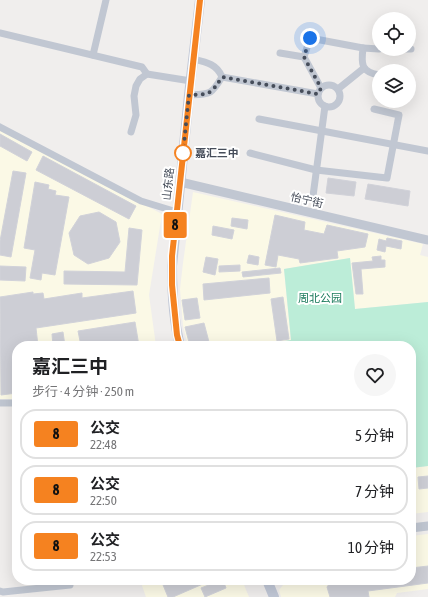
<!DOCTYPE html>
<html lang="zh">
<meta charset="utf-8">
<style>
:root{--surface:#fff;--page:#f6f6f6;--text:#202124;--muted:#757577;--line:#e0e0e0}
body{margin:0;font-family:"Asap Condensed","Noto Sans SC",sans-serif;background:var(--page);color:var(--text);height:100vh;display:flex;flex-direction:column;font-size:15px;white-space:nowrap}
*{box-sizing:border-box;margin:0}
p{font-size:13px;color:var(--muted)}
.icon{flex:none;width:22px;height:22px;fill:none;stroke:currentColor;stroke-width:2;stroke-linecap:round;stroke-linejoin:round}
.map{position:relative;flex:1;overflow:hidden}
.side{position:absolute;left:12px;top:341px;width:404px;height:244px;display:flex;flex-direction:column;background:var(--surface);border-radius:16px;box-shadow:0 4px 16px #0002}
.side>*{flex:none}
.badge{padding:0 8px;border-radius:3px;font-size:14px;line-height:26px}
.fabs{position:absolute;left:372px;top:12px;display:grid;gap:8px}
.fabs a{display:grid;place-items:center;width:44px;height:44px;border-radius:50%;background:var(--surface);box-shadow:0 4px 16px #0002;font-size:20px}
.you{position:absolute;width:20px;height:20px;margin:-10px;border:3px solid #fff;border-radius:50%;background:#1a73e8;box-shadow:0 0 0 6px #1a73e833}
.map>.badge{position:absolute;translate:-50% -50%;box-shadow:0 0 0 2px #fff}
.round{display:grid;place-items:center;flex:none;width:42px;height:42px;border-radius:21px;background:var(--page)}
.overview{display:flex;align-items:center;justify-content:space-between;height:68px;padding:0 20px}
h1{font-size:19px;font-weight:700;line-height:30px}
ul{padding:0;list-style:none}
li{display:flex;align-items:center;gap:12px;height:50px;margin:0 8px 6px;padding:0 12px;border:2px solid var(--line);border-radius:16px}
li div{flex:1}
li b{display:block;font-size:15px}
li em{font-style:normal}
li .badge{min-width:44px;font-weight:700;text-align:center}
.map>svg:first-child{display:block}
</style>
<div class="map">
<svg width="428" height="597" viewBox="0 0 428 597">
<rect width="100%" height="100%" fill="#f0eeed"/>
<!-- commercial -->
<g fill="#fbf9e6">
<path d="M0,129L162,214L149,295L156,346H17V399H0Z"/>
<path d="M193,192L423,244L420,255L428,257V302L355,309L350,258L284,269L291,340L277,342V346H188L183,326L180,289L183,263Z"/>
<path d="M428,466V512L411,514V468Z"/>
<path d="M428,534V589L397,593L395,597H281L279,590L287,580H411V536Z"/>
<path d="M140,580H242L249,597H146Z"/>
</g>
<!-- green -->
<path fill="#bcedd8" d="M350,258L355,309L428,302V466L411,468V346H277V342L291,340L284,269Z"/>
<!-- building -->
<g fill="#cdced5" stroke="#d1d2d9">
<path d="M0,134L32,152L27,161L0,146Z"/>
<path d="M43,156L136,206L129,219L36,170Z"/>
<path d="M13,171L26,173L11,257L0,255V241Z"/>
<path d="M328,178L356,182L354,196L326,193Z"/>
<path d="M35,182L49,185L48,189L56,191L55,195L69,197L55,275L42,273L41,280L30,278L35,250L24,248Z"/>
<path d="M368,184L410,191L408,206L365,199Z"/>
<path d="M99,212L116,222L120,242L109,258L88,264L74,255L69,233L80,216Z"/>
<path d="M275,215L305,222L304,230L324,234L327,225L368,234L365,247L337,251L338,258L300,263L299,259L278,255L276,267L265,265Z"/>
<path d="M232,218L248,220L247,229L231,226Z"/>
<path d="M213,226L234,230L232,239L212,235Z"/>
<path d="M129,228L142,230L137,285L64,284V271L125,272Z"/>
<path d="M387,238L402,241L401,249L386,246L385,252L377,250L379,239L386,241Z"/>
<path d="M249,255L259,257L258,265L247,263Z"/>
<path d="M381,256V260H385V267L361,269L363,294H356L352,263L373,261L372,257Z"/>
<path d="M206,257L218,259L215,275L203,272Z"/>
<path d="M240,265V271L219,272V266Z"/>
<path d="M0,266L26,267L25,281L0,280Z"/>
<path d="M280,268L281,273L243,277L242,272Z"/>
<path d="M269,278L270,293L204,300L203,284Z"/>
<path d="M133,291L136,313L36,328L38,346H17V393L1,395L0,297L33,292V294L43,293L44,299L82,293V298Z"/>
<path d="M283,297L289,339L277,341L271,299Z"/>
<path d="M197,298L200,318L185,320L182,300Z"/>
<path d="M135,322L139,346H81L78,331Z"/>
<path d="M204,323L209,342L190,346L185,327Z"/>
<path d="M63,332L65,346H53L52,334Z"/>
<path d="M428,476V488L419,489L418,477Z"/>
<path d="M428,566V583L368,591L369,597H330L327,587L332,580H411V568Z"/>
<path d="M161,580H212L173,597H168Z"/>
<path d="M221,580H223L226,588L205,597L201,588Z"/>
</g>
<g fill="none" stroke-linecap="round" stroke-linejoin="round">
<!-- minor -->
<g stroke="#c1c7d2" stroke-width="7">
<path d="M0,33L142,67L147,74L191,81"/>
<path d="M363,48L379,49"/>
<path d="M398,49H411"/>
<path d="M280,53L304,57L321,88"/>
<path d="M93,55L106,0"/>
<path d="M304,57L310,38L363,48C361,64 361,72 379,75"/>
<path d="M222,77L318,94"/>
<circle cx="329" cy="96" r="11"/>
<path d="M338,89L364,68"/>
<path d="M189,95C211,94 211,95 222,77C217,64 206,62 193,59"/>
<path d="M259,119L428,151"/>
<path d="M0,127L141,201L177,212"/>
<path d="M131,132L136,115L134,96L136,86L140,79L147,74"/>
<path d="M250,153L316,170L387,178L399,115L374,109"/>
<path d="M313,196L325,106"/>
<path d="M0,403H17"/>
<path d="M0,591L3,592L70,585"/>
</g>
<!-- tertiary -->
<g stroke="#c1c7d2" stroke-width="9">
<path d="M180,182L428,240"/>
<path d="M411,528L428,526"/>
</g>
<!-- secondary -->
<g stroke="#c0c7d6" stroke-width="10">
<path d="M180,346C174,322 172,290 172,266L189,95L200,0"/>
<path d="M267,580L274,597"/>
</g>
</g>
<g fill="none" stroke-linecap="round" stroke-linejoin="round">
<defs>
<path id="line" d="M180,346L177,335L172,285V256L200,0"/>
</defs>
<!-- line casing -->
<use href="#line" stroke="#fff" stroke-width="9"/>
<!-- line -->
<use href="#line" stroke="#f58220" stroke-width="6"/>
<!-- walk -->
<path stroke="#464d5a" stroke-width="4" stroke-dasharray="0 7.2" d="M183,153L189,95C211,94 210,95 222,77L318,94L321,88L304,57L310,38"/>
</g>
<!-- markers -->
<circle fill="#fff" stroke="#f58220" stroke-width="2" cx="183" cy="153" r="8"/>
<g text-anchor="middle" stroke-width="4" stroke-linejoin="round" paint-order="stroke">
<!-- stop labels -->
<g font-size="11" font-weight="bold" fill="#464d5a" stroke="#fff" text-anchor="start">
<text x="195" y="157">嘉汇三中</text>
</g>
<!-- street labels -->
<g font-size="11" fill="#464d5a" stroke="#fff">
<text transform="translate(168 184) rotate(-84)" y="4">山东路</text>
<text transform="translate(307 200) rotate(13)" y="4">怡宁街</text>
</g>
<!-- park labels -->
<g font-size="11" fill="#19795a" stroke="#fff">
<text x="320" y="302">周北公园</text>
</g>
</g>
</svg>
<div class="fabs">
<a><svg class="icon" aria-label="locate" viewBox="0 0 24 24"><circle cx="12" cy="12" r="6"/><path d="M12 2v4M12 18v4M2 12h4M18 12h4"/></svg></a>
<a><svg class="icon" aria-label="layers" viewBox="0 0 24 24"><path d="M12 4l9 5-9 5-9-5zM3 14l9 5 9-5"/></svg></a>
</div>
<div class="you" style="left:310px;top:38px"></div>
<b class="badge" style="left:175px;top:225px;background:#f58220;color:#111">8</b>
<section class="side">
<div class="overview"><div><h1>嘉汇三中</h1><p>步行 · 4 分钟 · 250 m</p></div><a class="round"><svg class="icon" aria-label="heart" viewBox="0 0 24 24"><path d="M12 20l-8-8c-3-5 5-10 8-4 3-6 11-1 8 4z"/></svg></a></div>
<ul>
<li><span class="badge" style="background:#f58220;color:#111">8</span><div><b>公交</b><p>22:48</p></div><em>5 分钟</em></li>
<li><span class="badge" style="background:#f58220;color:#111">8</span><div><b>公交</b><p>22:50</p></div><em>7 分钟</em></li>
<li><span class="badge" style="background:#f58220;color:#111">8</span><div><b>公交</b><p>22:53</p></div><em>10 分钟</em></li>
</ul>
</section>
</div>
